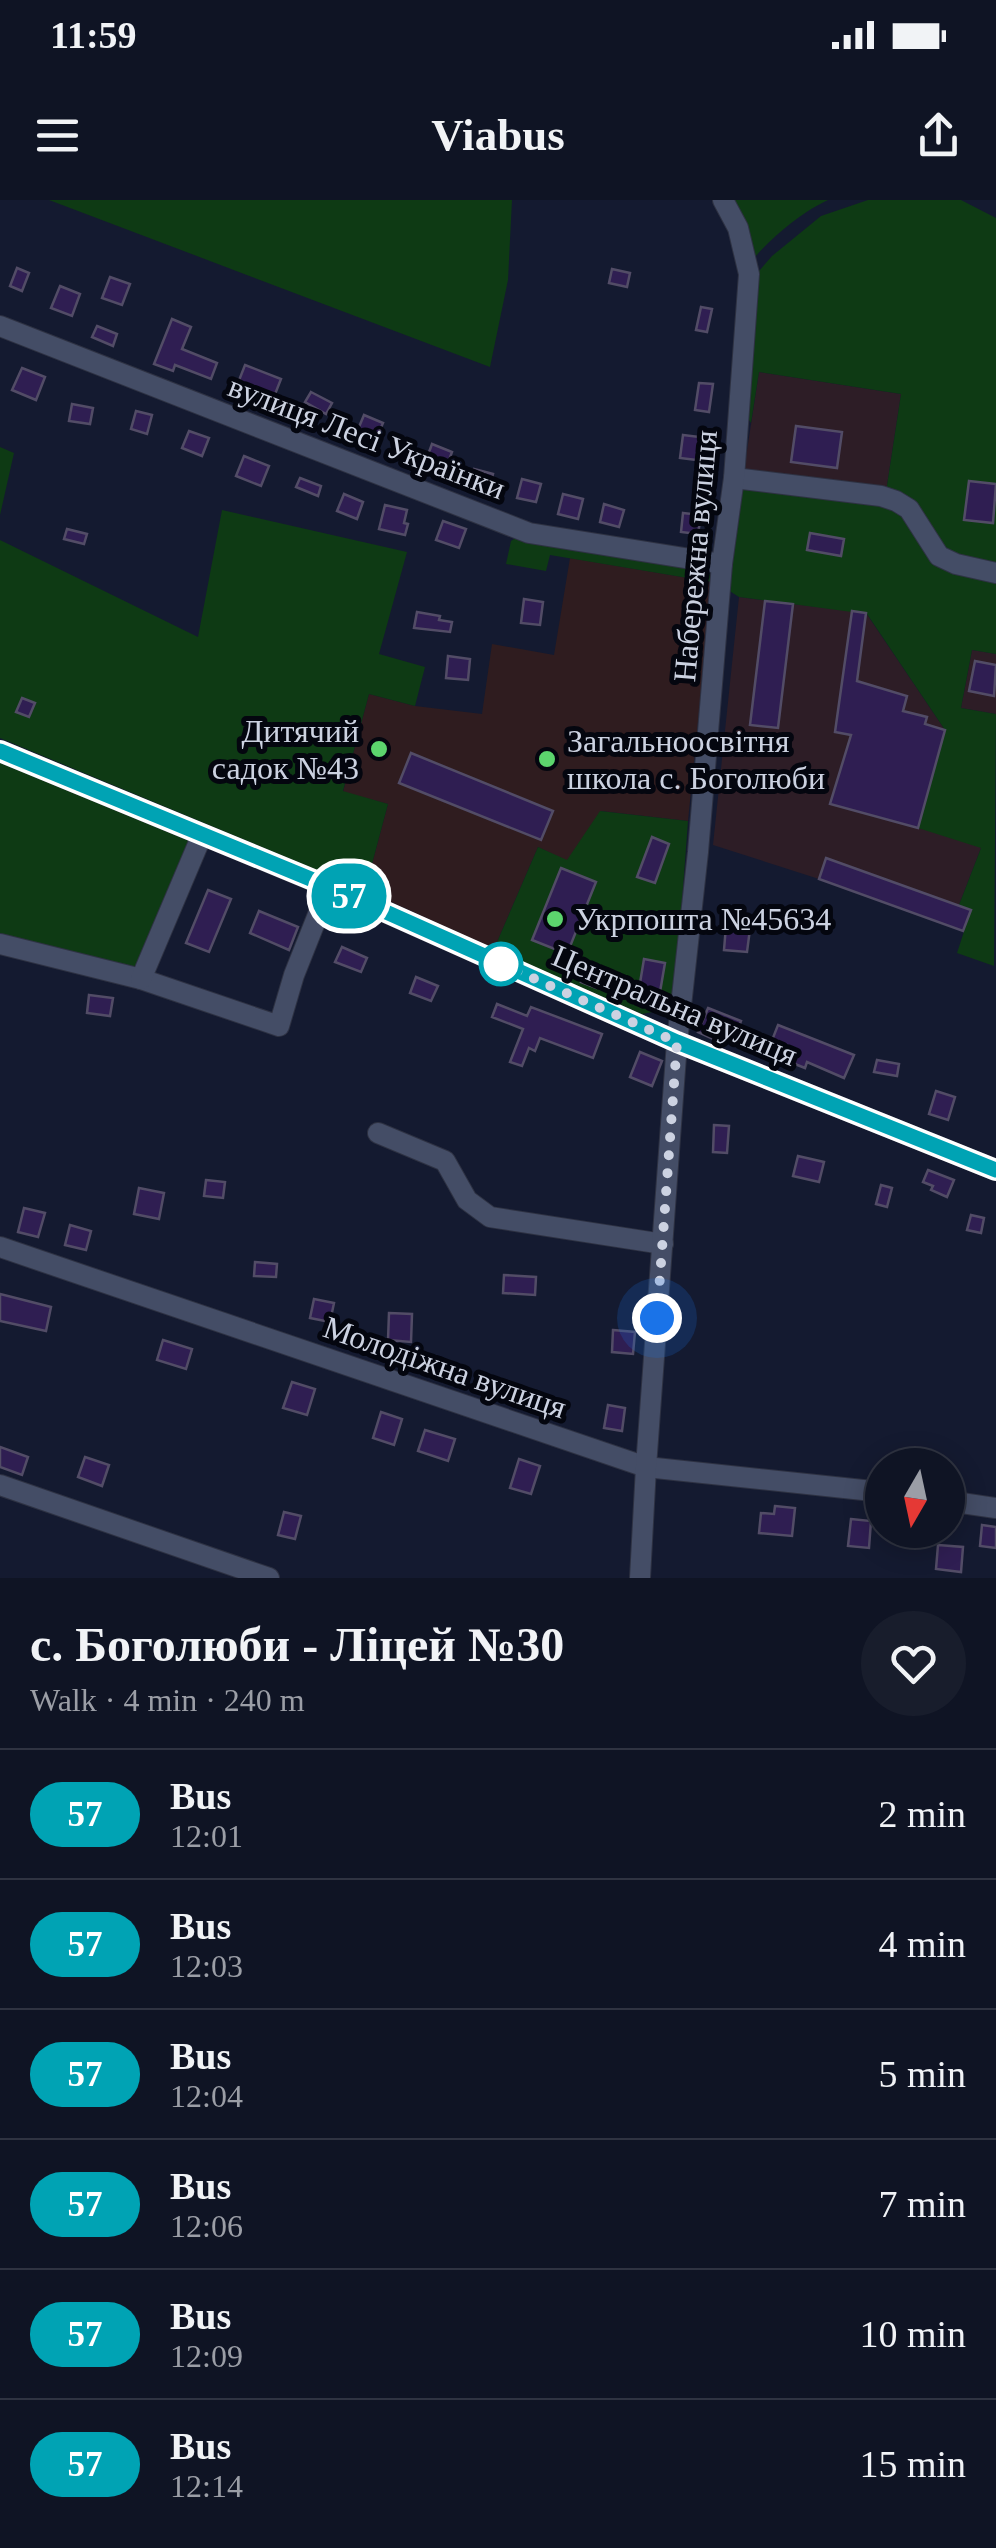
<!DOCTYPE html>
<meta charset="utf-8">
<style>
:root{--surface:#0f1424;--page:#181d2c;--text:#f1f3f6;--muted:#9b9ea6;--line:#2f3341}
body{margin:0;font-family:Georgia,serif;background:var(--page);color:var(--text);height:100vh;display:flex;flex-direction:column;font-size:38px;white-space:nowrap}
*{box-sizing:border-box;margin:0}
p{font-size:32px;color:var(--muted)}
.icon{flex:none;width:55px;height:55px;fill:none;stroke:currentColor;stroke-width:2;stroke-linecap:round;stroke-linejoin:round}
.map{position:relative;height:1378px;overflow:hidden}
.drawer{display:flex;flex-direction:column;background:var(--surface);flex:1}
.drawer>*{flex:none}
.badge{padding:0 20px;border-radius:32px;font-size:35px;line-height:65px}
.needle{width:65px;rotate:189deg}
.fabs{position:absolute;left:865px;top:1248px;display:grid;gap:20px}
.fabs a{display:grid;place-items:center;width:100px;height:100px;border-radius:50%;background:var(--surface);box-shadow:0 5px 25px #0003,0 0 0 2px var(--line);font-size:50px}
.you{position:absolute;width:50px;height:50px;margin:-25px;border:8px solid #fff;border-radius:50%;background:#1a73e8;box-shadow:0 0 0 15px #1a73e833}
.map>.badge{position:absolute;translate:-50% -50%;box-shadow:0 0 0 5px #fff}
.round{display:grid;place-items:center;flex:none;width:105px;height:105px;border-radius:52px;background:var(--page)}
.overview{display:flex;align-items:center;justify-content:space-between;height:170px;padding:0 30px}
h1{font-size:48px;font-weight:800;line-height:75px}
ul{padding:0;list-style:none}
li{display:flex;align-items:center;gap:30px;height:130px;padding:0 30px;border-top:2px solid var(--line)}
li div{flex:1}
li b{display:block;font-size:38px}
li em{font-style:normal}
li .badge{min-width:110px;font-weight:700;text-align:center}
.status{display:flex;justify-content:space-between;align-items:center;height:70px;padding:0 50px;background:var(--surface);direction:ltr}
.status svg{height:28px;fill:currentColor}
header{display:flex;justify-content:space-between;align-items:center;height:130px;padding:0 30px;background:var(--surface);font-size:45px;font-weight:800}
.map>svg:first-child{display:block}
</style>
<div class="status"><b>11:59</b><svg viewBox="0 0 49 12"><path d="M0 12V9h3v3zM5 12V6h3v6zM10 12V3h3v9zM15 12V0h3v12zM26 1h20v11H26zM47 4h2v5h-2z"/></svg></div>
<header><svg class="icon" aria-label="menu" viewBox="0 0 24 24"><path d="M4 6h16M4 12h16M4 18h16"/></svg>Viabus<svg class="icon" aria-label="share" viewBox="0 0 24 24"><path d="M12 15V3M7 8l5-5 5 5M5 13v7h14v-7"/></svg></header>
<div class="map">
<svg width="996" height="1378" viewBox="0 0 996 1378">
<rect width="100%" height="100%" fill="#141a30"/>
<!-- industrial -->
<g fill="#2d1d26">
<path d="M759,172L901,194L886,292L744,270Z"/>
<path d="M739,397L866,413L945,530L981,648L959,705L971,710L963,731L819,679L713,645Z"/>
<path d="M972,450L996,454V514L961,508Z"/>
</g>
<!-- education -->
<path fill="#2f1c1f" d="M570,358L712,382L688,621L601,611L567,661L538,647L494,749L365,690L388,604L343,592L369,494L415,506L482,514L492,444L554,455Z"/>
<!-- green -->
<g fill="#0e3a14">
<path d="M49,0H512L508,80L490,167Z"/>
<path d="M729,0H828C802,12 769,39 751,62Z"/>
<path d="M868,0H961L996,18V366L944,351L886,292L901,194L759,172L751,223L744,212L753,78L772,56L821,16Z"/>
<path d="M0,247L14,253L0,315Z"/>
<path d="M740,284L894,305L936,360L996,379V454L972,450L961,508L996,514L994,766L957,753L971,710L959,705L981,648L918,628L945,530L867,414L739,397L728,390Z"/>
<path d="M222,310L407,352L379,454L425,467L415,506L369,494L343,591L388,604L365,690L0,538V340L198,437Z"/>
<path d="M517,337L708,370L712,382L550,355L546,371L506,364L511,341Z"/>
<path d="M0,559L191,640L135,772L0,738Z"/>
<path d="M600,611L688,621L674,808L642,814L494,749L538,647L567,660Z"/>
</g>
<!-- building -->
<g fill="#2f1e52" stroke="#524c66" stroke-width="2.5">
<path d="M17,68L29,73L22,91L10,86Z"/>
<path d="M612,69L630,73L627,87L609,83Z"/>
<path d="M110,77L130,84L122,105L102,98Z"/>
<path d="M60,86L80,94L72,116L51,108Z"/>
<path d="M701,107L712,109L707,132L696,130Z"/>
<path d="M172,119L191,127L182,149L217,163L211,179L175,165L173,171L154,164Z"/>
<path d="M97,126L117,134L113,146L92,137Z"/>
<path d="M245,165L281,179L272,202L236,188Z"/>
<path d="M22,168L45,177L36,200L12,190Z"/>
<path d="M699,183L713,184L709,212L695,210Z"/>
<path d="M311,192L332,203L326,214L305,202Z"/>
<path d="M72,204L93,208L90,224L69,221Z"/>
<path d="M136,211L152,215L147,234L131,229Z"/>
<path d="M364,215L383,223L373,246L354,239Z"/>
<path d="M796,226L842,232L837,268L791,262Z"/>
<path d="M189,231L209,238L202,256L182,248Z"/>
<path d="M683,235L708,238L705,261L680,258Z"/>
<path d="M432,244L452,252L445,271L425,263Z"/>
<path d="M244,256L269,266L261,286L236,276Z"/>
<path d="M474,269L493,274L489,290L470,285Z"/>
<path d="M300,278L321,286L318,296L296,287Z"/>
<path d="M522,279L541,284L536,302L517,298Z"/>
<path d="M969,281L996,284L993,323L964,320Z"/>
<path d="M344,294L363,302L357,319L337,311Z"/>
<path d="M563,294L583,299L578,319L558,314Z"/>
<path d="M604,304L624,310L619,327L600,322Z"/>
<path d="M385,305L407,310L404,323L408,324L405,335L379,329Z"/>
<path d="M683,313L701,315L698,334L681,332Z"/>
<path d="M443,321L466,329L459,348L436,340Z"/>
<path d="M67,329L87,334L84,344L64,339Z"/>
<path d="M810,333L844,339L841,356L807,350Z"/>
<path d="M524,399L543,402L540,425L521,423Z"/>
<path d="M765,401L793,404L778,528L750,525Z"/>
<path d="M852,411L866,413L857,481L907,496L903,511L927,517L925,524L945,530L918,628L830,604L851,535L835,532Z"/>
<path d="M417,412L440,416L439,420L452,422L450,432L414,428Z"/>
<path d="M448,456L470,459L468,480L446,478Z"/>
<path d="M975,461L996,465L994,496L969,491Z"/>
<path d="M22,498L35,503L29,517L16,512Z"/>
<path d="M411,553L553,611L541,640L399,583Z"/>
<path d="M652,637L669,644L655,683L637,677Z"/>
<path d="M826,658L971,710L963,731L819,679Z"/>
<path d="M561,668L596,682L567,754L532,740Z"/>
<path d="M208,690L231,699L209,752L186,743Z"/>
<path d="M259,711L298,727L289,750L250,733Z"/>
<path d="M726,726L750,729L747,752L724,750Z"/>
<path d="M342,747L367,758L361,772L335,762Z"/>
<path d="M644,759L665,763L660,792L639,789Z"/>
<path d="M586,770L601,776L596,788L581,782Z"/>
<path d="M416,777L438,786L431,801L410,793Z"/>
<path d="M89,795L113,798L110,816L87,813Z"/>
<path d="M497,804L527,816L531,807L602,834L593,858L540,838L535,851L529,848L522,866L510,862L523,829L492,817Z"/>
<path d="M708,808L741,821L733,843L712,834L711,838L698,832Z"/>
<path d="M778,825L854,855L844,878L807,862L805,868L767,853Z"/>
<path d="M640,852L662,861L652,886L630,877Z"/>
<path d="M877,860L899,864L897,876L874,872Z"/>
<path d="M936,891L955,897L948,920L929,914Z"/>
<path d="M714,925L729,926L727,953L713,952Z"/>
<path d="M798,956L824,962L819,982L793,976Z"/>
<path d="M928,970L954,980L947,997L931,990L933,986L923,982Z"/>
<path d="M206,980L225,982L223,998L204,996Z"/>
<path d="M881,985L892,988L887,1007L876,1004Z"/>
<path d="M139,988L164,993L159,1019L134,1014Z"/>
<path d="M24,1008L45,1013L38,1037L18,1032Z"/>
<path d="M971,1015L984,1018L981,1033L967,1030Z"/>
<path d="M70,1025L91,1031L86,1050L65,1045Z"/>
<path d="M255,1062L277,1064L276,1077L254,1076Z"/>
<path d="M504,1075L536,1077L535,1095L503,1093Z"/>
<path d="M0,1094L51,1107L46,1131L0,1121Z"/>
<path d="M314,1099L334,1103L330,1122L310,1118Z"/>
<path d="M389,1113L412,1114L411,1142L388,1140Z"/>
<path d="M613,1130L635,1132L633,1154L612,1152Z"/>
<path d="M163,1140L192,1149L186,1169L157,1160Z"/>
<path d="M292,1182L315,1189L307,1215L283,1208Z"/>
<path d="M608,1205L625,1208L622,1231L604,1228Z"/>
<path d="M381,1212L402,1219L394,1245L373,1238Z"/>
<path d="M425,1230L455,1239L448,1261L418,1251Z"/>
<path d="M0,1247L28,1257L22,1275L0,1267Z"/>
<path d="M85,1257L109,1265L102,1286L78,1277Z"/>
<path d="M519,1259L540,1266L531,1294L510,1288Z"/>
<path d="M775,1306L795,1308L792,1336L759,1333L761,1313L774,1314Z"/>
<path d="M284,1312L301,1316L295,1339L278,1335Z"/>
<path d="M851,1319L871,1321L869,1348L848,1346Z"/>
<path d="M982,1325L996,1327V1348L980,1346Z"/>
<path d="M893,1330H920L919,1345L892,1342Z"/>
<path d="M938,1345L963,1347L961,1372L936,1369Z"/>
</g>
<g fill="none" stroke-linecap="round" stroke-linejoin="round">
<defs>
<g id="minor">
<path d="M0,126L529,333L722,364"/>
<path d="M734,278L881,296L896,301L909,309L939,356L956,364L996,373"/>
<path d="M0,551L329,687L677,842L996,970"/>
<path d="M0,744L141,779L279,826L294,775L329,687"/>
<path d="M141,779L202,635"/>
<path d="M378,933L445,961L467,1000L490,1017L663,1044"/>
<path d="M0,1047L646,1267L882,1292"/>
<path d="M0,1285L269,1378"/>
<path d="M948,1301L996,1308"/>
<path d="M640,1378L646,1267L677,842L698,652L722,364L734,278L749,74L738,28L723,0"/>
</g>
</defs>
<!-- minor casing -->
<use href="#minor" stroke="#2e3243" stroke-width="22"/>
<!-- minor -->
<use href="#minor" stroke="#444d66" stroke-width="20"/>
</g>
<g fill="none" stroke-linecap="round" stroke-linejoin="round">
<defs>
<path id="line" d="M0,551L330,687L677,842L996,970"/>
</defs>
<!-- line casing -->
<use href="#line" stroke="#fff" stroke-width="22"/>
<!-- line -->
<use href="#line" stroke="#00a3b4" stroke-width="15"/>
<!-- walk -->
<path stroke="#ccd2e1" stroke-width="10" stroke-dasharray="0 18" d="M501,764L677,842L657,1118"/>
</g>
<!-- markers -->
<g fill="#5cd56d" stroke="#04060f" stroke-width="4">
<circle cx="379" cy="549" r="10"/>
<circle cx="547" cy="559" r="10"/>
<circle cx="555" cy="719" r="10"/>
</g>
<circle fill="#fff" stroke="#00a3b4" stroke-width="5" cx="501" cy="764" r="20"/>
<g text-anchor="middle" stroke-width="10" stroke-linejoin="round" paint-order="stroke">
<!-- street labels -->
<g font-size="32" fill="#ccd2e1" stroke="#04060f">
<text transform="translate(367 237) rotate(21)" y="11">вулиця Лесі Українки</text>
<text transform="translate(695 356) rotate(-85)" y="11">Набережна вулиця</text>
<text transform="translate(675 805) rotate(23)" y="11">Центральна вулиця</text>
<text transform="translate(445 1167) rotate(19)" y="11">Молодіжна вулиця</text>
</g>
<!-- poi labels -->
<g font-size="32" fill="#ccd2e1" stroke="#04060f" text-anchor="start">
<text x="359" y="542" text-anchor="end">Дитячий<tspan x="359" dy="37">садок №43</tspan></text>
<text x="567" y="552">Загальноосвітня<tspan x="567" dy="37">школа с. Боголюби</tspan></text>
<text x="575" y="730">Укрпошта №45634</text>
</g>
</g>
</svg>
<div class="fabs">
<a><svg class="needle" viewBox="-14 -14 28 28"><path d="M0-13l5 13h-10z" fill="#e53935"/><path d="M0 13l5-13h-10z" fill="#9b9ea6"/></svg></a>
</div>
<div class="you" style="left:657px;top:1118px"></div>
<b class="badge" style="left:349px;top:696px;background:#00a3b4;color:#fff">57</b>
</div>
<section class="drawer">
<div class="overview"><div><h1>с. Боголюби - Ліцей №30</h1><p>Walk · 4 min · 240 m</p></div><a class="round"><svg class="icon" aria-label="heart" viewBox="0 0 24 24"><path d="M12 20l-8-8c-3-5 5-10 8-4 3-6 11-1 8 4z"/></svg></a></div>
<ul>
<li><span class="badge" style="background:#00a3b4;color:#fff">57</span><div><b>Bus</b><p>12:01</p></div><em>2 min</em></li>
<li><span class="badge" style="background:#00a3b4;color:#fff">57</span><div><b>Bus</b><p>12:03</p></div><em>4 min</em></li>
<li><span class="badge" style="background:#00a3b4;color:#fff">57</span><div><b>Bus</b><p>12:04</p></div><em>5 min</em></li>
<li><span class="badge" style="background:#00a3b4;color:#fff">57</span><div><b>Bus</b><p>12:06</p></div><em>7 min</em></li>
<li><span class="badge" style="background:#00a3b4;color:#fff">57</span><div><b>Bus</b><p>12:09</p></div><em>10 min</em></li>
<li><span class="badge" style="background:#00a3b4;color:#fff">57</span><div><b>Bus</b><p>12:14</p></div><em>15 min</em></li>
</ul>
</section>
